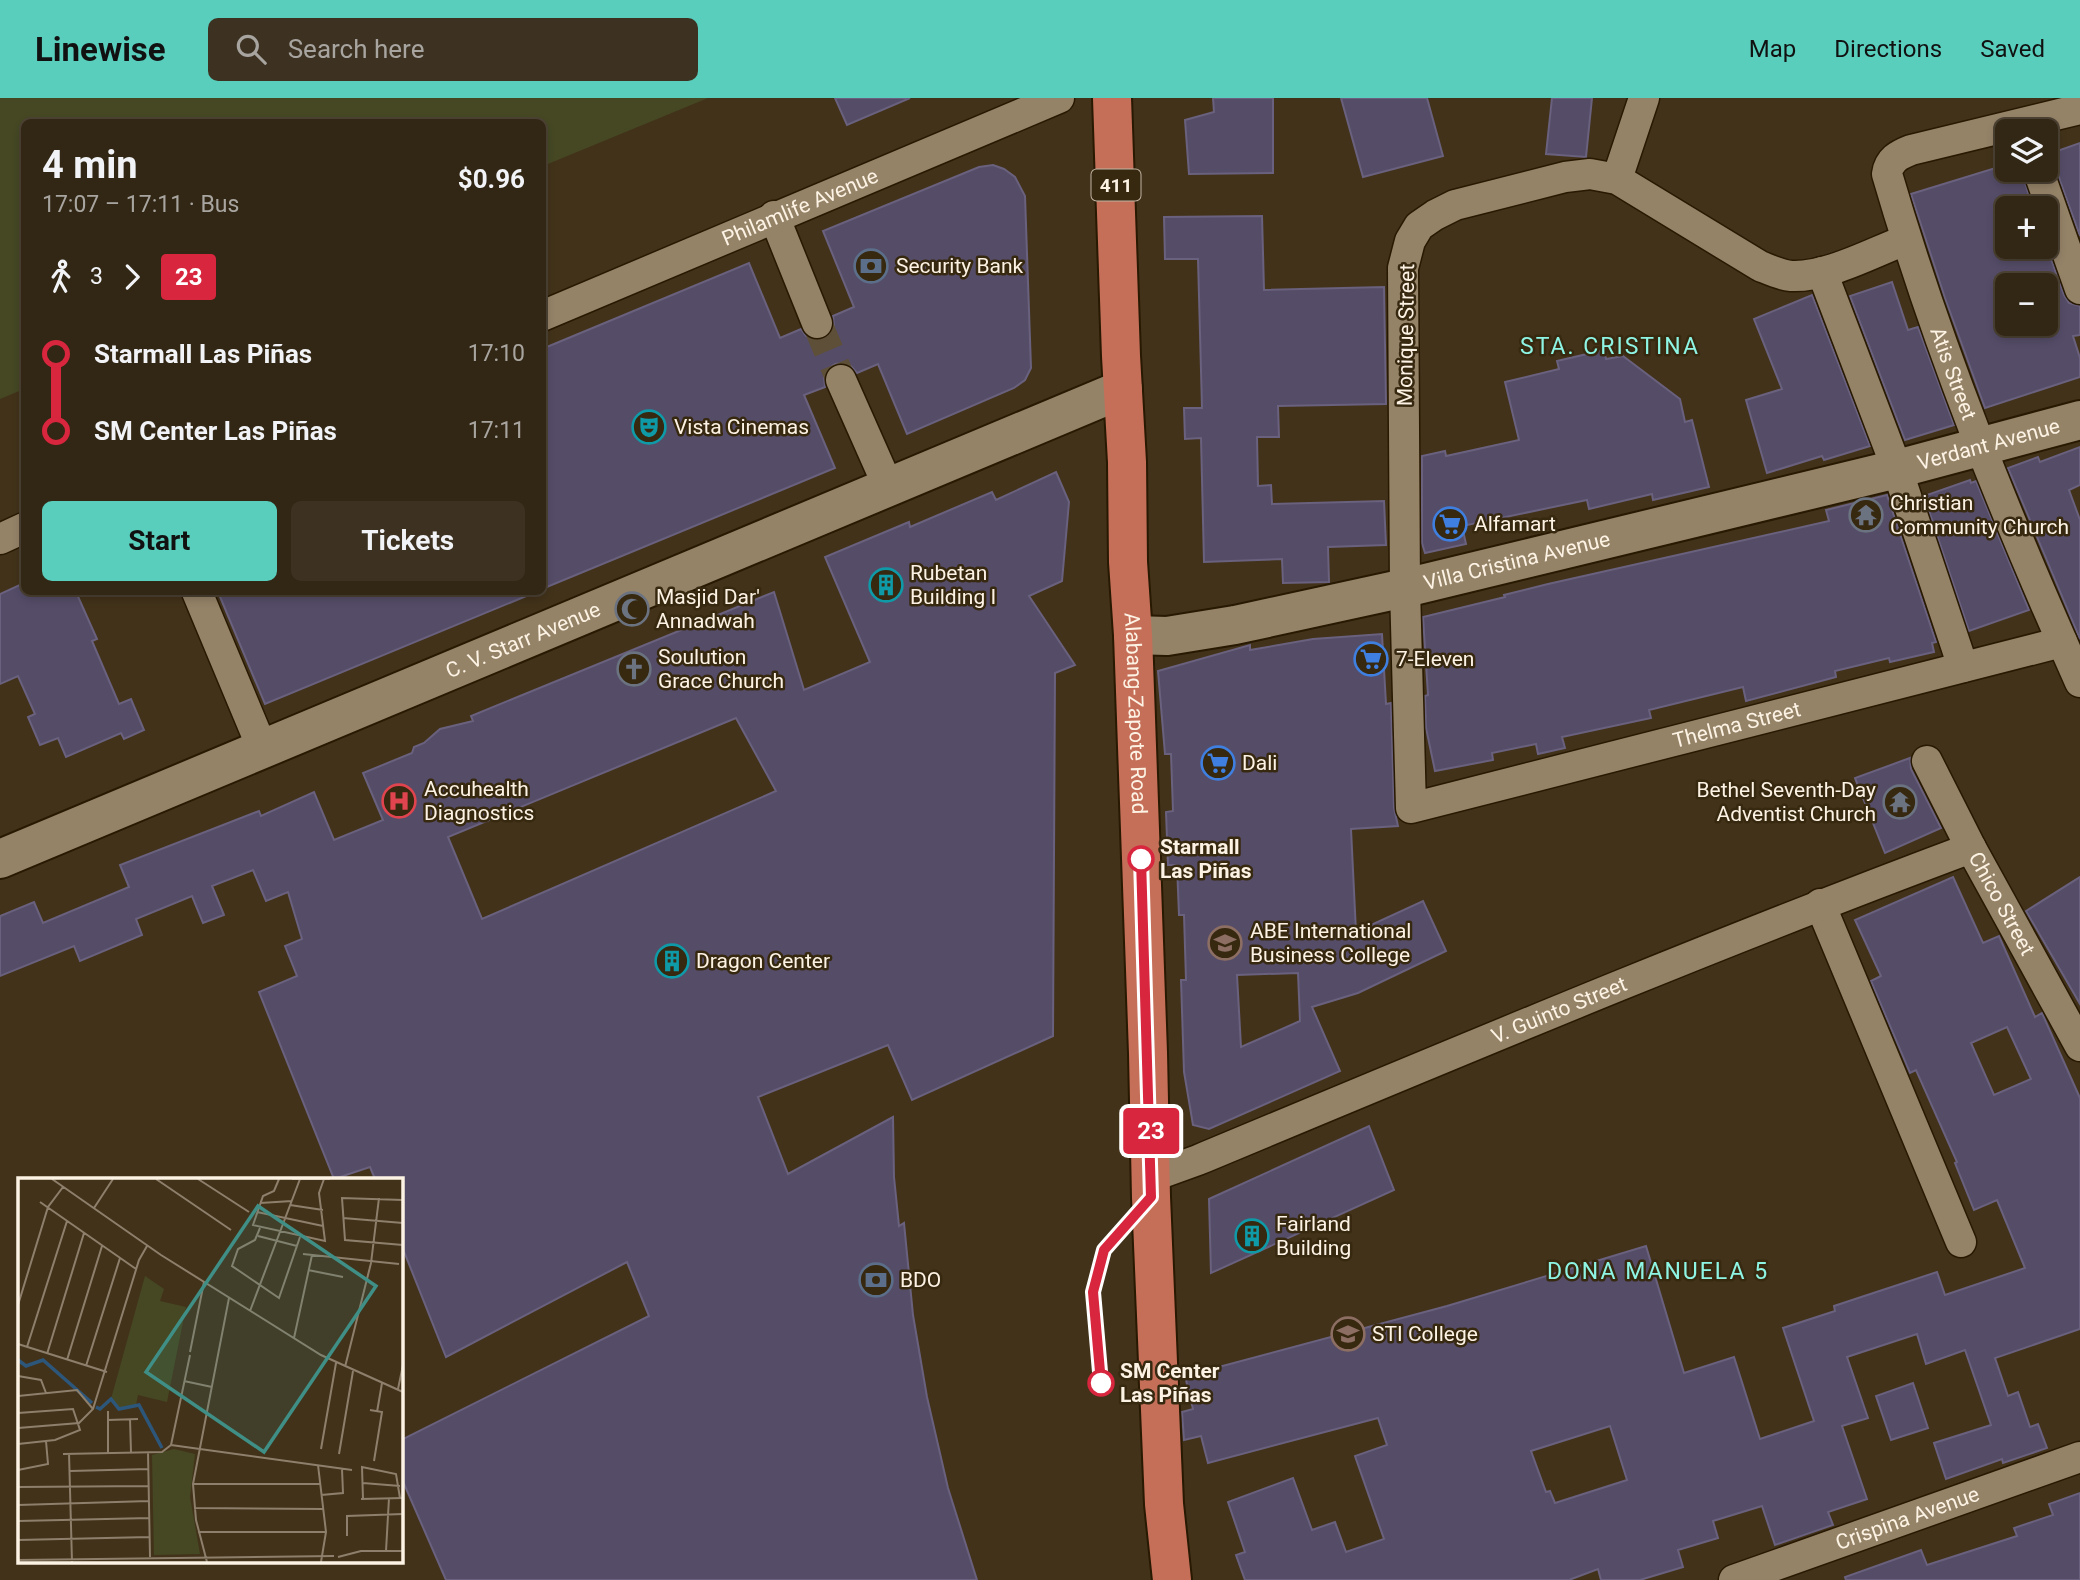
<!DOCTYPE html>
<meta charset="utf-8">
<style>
:root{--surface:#322614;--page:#3d3222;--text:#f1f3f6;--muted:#a8a5a0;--line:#4d4334;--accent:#5acebd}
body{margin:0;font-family:Roboto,sans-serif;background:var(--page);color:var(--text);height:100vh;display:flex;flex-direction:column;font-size:26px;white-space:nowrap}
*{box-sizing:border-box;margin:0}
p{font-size:23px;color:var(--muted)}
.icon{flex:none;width:38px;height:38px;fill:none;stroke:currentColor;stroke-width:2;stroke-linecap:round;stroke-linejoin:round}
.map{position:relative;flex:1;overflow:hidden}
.details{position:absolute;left:21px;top:21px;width:525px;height:476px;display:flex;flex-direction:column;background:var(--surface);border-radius:10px;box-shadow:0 4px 10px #0003,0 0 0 2px var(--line)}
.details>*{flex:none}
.badge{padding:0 14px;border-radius:5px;font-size:24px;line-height:46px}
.fabs{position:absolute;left:1995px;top:21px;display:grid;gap:14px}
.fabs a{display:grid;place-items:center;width:63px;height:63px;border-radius:10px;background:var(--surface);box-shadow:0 4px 10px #0003,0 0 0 2px var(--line);font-size:35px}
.map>.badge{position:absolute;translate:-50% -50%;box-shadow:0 0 0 4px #fff}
.legs{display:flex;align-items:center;gap:10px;height:77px;padding:0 21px;font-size:23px}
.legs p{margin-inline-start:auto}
.summary{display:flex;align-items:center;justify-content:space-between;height:119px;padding:0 21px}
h1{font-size:38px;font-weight:700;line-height:52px}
.button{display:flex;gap:14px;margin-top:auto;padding:14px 21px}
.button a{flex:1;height:80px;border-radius:10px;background:var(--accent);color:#111;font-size:28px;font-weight:700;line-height:80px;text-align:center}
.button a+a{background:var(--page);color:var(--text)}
ul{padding:0 21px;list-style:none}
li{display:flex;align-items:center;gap:24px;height:77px;font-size:26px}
li i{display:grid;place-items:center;width:10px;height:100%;margin:0 9px;background:currentColor}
li i::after{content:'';width:18px;height:18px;margin:-9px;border:5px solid;border-radius:50%;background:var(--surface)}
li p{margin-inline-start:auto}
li:first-child i{background:linear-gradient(#0000 50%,currentColor 0)}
li:last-child i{background:linear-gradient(currentColor 50%,#0000 0)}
header{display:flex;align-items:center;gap:42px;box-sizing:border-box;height:98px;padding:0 35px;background:var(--accent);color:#111}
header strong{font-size:33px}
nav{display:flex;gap:38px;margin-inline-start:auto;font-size:24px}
.search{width:490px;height:63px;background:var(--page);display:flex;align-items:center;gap:18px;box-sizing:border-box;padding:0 24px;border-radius:10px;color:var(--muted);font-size:26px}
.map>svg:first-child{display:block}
</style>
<header>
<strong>Linewise</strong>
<div class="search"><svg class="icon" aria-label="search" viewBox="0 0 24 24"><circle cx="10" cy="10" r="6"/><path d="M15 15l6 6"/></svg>Search here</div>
<nav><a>Map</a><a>Directions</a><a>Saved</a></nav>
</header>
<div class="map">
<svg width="2080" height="1482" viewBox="0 0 2080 1482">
<rect width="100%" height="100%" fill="#42321a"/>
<!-- green -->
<path fill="#454823" d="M0,0H708L543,68L542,24H24V291L0,301Z"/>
<!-- building -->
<g fill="#554d68" stroke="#69617d" stroke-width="2" fill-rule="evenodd">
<path d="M835,0H910L847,27Z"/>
<path d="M1213,0H1273V75L1189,76L1185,22L1214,14Z"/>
<path d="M1341,0H1427L1443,58L1363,79Z"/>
<path d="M1552,0H1592L1586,59L1546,56Z"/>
<path d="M2080,45V138L2054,66L2046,57Z"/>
<path d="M2007,64V72H2021L2033,110H2007V149H2046V147L2064,197L2069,205L2080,208V237L2073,238L2080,260V279L1985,310L1945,200L1911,96L1999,69L1998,67ZM2007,187H2046V226H2007Z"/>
<path d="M993,67L1004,71L1015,79L1025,98L1031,270L1025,282L1014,290L907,336L878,266L857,275L851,268L844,265L835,266L827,272L824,279L825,289L804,297L835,370L542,491V251L749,165L780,240L801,231L806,238L814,242L824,241L831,235L834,228L833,218L854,209L823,133L979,69Z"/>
<path d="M1262,118L1264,192L1384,189L1386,306L1278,308L1279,339H1257L1258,388L1271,387L1272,406L1384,403L1386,447L1328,449L1329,484L1283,485L1282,461L1204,464L1201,340L1185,341L1184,310H1202L1198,161H1165L1164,119Z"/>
<path d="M1892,184L1908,232L1918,229L1954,327L1905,342L1850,198Z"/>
<path d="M1812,197L1870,348L1824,362L1822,358L1767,375L1746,302L1782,291L1754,221Z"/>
<path d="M1604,252L1606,261L1623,258L1680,301L1685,324L1692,322L1709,389L1653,402L1652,396L1589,411L1587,402L1462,428L1466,446L1425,455L1422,445V358L1445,353L1446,358L1519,342L1505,284L1559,271L1557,263Z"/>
<path d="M2080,349V387L2069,392L2080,422V541L2008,370L2038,359L2040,364Z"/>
<path d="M1056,374L1069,404L1062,483L1029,498L1075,567L1055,575L1053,938L912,1002L888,947L758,999L788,1076L893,1019L894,1079L899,1128L904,1125L913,1217L927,1299L948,1390L977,1482H446L401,1379V1342L649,1218L627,1164L446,1259L401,1146V1081H375L370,1069L334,1081L259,894L297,878L285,848L302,841L288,794L266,803L253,772L212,788L224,817L203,825L192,798L136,821L142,837L80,863L74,848L0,878V818L34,804L43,825L129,789L120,767L259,713L261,718L314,694L334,742L383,722L363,675L412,655L414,649L424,645L440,631L473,623L471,618L774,494L804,592L870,564L825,459L909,424L910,429L992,394L996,402ZM736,620L776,693L482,821L448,739Z"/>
<path d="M1970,382L1971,385L1976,383L2029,512L1969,533L1924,398Z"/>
<path d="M1887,397L1936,544L1932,545L1934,554L1890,564L1889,560L1835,573L1836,579L1746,603L1743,589L1649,612L1651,620L1562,639L1565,650L1538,656L1536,646L1492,655L1493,662L1435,673L1426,630L1425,598L1428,597L1423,519L1505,499L1504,497L1548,486L1829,423L1826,412Z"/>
<path d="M24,485V494H76L97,541L92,543L119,606L131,601L144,632L124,641L121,635L66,659L58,640L40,647L28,619L35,616L18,578L0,586V496Z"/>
<path d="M218,494H536L265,606Z"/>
<path d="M1382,536L1386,606L1391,605L1394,710L1398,728L1351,731L1356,834L1423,803L1446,853L1358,895L1312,909L1340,973L1209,1031L1193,1027L1184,974L1181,882H1186L1184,817H1179L1177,767H1168L1166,714L1173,713L1171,656H1165L1158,573L1250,547V552L1313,541ZM1298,875L1300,923L1241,949L1237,877Z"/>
<path d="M1910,660L1911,671L1941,730L1885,755L1855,680Z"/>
<path d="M1953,779L1983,845L1999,838L2035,919L2042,915L2080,1000V1231L1995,1260L2008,1298L2018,1294L2030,1329L2038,1326L2047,1350L2003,1365L2002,1361L1946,1381L1934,1345L1991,1327L1965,1252L1926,1266L1917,1236L1847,1259L1868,1320L1842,1328L1867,1401L1828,1414L1833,1427L1775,1447L1762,1408L1713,1423L1718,1440L1678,1452L1683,1469L1640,1482H1601L1598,1471L1569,1482H1245L1236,1457L1245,1454L1228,1404L1293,1380L1312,1432L1335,1424L1346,1454L1384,1441L1355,1358L1387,1347L1378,1320L1208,1365L1201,1338L1184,1342L1182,1314L1193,1311L1185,1278L1447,1208L1646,1148L1684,1275L1734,1259L1760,1341L1814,1323L1783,1230L1835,1213L1834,1208L1937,1174L1945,1197L2025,1170L1997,1102L1974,1112L1955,1065L1957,1064L1916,972L1910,975L1871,883L1881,878L1855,822ZM2007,929L2031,981L1994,997L1971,945ZM1610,1328L1627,1382L1555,1405L1550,1393L1546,1394L1531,1353Z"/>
<path d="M2080,779V906L2026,813Z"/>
<path d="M1369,1028L1394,1092L1211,1175L1209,1101Z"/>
<path d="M1913,1285L1928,1330L1891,1342L1876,1298Z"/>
<path d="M2080,1395V1482H1846L1845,1479L1921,1452L1927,1467L2017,1438L2014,1430L2053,1417L2049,1406Z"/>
</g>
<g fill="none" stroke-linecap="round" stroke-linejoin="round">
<!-- minor-tunnel -->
<path stroke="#5e4f38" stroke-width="30" stroke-dasharray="30 15" stroke-linecap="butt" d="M817,225L841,282"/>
<defs>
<g id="minor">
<path id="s1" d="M2080,11L1911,52C1898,57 1889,62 1887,76C1938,251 2006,419 2080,584"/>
<path d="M2038,72L2080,191"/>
<path d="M1617,81L1644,0"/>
<path d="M774,118L817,225"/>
<path id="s2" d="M1906,142C1873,154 1827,180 1791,178C1780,177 1770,172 1760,168L1617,81L1590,76L1565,79L1455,107L1435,117L1419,128L1410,143L1403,170L1405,490L1411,710L2062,544"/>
<path d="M1822,174L1897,371L1963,569"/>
<path id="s3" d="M542,218L1059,0"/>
<path d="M841,282L888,388"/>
<path d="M0,441L24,430"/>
<path d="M197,494L263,652"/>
<path id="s4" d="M1927,663L1971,750L2080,948"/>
<path d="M1820,806L1961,1144"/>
<path id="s5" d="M1151,1079L1198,1062C1455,955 1711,847 1971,750"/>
<path id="s6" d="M1734,1482L2080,1359"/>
</g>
<g id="tertiary">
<path id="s7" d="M1133,537L1167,538L1235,527L1405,490L1897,371L2080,322"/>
</g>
<g id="secondary">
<path id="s8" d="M0,761L1123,291"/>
</g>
<g id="trunk">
<path id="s9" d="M1112,0L1121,258L1127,364L1128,464L1133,537L1148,955L1151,1099L1164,1406L1172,1482"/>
</g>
</defs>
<!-- minor casing -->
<use href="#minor" stroke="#281902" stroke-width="33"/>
<!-- tertiary casing -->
<use href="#tertiary" stroke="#281902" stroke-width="42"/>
<!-- secondary casing -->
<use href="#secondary" stroke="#281902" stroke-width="42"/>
<!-- trunk casing -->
<use href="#trunk" stroke="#281902" stroke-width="42"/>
<!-- minor -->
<use href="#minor" stroke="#958368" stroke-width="30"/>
<!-- tertiary -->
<use href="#tertiary" stroke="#958368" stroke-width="38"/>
<!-- secondary -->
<use href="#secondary" stroke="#958368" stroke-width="38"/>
<!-- trunk -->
<use href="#trunk" stroke="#c56f59" stroke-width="38"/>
</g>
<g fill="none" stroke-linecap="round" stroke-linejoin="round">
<defs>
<path id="line-1" d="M1101,1285L1093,1194L1104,1152L1151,1099L1141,761"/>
</defs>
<!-- line-1 casing -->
<use href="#line-1" stroke="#fff" stroke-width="16"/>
<!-- line-1 -->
<use href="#line-1" stroke="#d7263d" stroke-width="10"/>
</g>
<!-- icons -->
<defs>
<symbol id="bank-ring" viewBox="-11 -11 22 22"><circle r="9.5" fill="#372810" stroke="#5c6f8a" stroke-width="1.5"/><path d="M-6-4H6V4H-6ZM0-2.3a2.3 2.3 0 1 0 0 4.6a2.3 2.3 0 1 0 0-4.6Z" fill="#5c6f8a"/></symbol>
<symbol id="theatre-ring" viewBox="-11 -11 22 22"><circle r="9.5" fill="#372810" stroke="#0f9aa8" stroke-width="1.5"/><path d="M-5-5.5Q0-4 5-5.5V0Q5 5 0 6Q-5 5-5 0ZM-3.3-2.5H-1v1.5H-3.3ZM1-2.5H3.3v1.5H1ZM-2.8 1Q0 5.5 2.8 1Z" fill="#0f9aa8"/></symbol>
<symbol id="temple-ring" viewBox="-11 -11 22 22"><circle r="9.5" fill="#372810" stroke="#6b7280" stroke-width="1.5"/><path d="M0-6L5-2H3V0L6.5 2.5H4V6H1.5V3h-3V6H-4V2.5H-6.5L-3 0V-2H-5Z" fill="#6b7280"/></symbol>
<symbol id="supermarket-ring" viewBox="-11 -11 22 22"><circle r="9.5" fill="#372810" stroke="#3f7fe0" stroke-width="1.5"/><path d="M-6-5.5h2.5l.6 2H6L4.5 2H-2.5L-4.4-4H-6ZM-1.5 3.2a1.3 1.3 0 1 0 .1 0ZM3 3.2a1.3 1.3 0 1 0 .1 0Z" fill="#3f7fe0"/></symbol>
<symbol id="building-ring" viewBox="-11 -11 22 22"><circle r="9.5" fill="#372810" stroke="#0f9aa8" stroke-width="1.5"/><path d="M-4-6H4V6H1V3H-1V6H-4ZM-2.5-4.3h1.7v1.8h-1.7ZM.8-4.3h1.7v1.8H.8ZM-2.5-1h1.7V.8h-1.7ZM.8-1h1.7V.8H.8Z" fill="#0f9aa8"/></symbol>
<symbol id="mosque-ring" viewBox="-11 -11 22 22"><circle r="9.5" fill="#372810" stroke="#6b7280" stroke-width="1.5"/><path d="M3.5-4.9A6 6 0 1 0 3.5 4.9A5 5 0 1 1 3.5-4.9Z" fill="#6b7280"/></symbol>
<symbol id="church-ring" viewBox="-11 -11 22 22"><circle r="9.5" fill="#372810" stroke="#6b7280" stroke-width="1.5"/><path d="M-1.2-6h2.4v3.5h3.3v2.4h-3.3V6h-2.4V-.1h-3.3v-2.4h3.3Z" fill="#6b7280"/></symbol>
<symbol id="hospital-ring" viewBox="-11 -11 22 22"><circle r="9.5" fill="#372810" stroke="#e0444e" stroke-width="1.5"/><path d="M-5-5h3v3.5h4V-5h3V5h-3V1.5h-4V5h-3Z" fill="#e0444e"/></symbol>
<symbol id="university-ring" viewBox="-11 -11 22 22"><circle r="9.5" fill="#372810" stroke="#8d6e63" stroke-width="1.5"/><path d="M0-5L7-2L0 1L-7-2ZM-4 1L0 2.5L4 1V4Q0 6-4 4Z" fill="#8d6e63"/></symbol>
</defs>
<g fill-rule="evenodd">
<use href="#bank-ring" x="852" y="149" width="38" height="38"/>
<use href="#theatre-ring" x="630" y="310" width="38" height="38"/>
<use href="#temple-ring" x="1847" y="398" width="38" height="38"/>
<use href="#supermarket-ring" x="1431" y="407" width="38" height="38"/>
<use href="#building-ring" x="867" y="468" width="38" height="38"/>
<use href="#mosque-ring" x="613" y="492" width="38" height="38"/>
<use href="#supermarket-ring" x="1352" y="542" width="38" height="38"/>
<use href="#church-ring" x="615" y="552" width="38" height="38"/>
<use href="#supermarket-ring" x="1199" y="646" width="38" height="38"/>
<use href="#hospital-ring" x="380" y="684" width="38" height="38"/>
<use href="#temple-ring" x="1881" y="685" width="38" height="38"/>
<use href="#university-ring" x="1206" y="826" width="38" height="38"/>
<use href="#building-ring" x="653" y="844" width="38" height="38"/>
<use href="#building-ring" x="1233" y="1119" width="38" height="38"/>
<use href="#bank-ring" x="857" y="1163" width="38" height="38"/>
<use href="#university-ring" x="1329" y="1217" width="38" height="38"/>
</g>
<!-- markers -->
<g fill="#fff" stroke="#d7263d" stroke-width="3.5">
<circle cx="1141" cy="761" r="12"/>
<circle cx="1101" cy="1285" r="12"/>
</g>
<g text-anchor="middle" stroke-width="5" stroke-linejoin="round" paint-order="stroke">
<!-- shield labels -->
<rect fill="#372810" stroke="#c2b6a4" stroke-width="2" x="1091.5" y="71.5" width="49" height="31" rx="5"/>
<g font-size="19" font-weight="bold" fill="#fdf3e4">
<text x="1116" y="94">411</text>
</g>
<!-- street labels -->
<g font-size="21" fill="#fdf3e4" stroke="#372810">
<text dy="7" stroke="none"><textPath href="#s3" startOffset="280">Philamlife Avenue</textPath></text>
<text transform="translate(1406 237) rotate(-89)" y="7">Monique Street</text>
<text dy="7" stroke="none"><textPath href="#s1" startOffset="420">Atis Street</textPath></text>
<text dy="7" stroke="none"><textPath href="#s7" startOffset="878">Verdant Avenue</textPath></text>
<text dy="7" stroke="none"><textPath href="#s7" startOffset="392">Villa Cristina Avenue</textPath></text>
<text dy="7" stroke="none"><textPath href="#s8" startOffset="567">C. V. Starr Avenue</textPath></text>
<text dy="7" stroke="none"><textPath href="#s9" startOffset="616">Alabang-Zapote Road</textPath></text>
<text dy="7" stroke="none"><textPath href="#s2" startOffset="1451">Thelma Street</textPath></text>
<text dy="7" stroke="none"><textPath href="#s4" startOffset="161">Chico Street</textPath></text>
<text dy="7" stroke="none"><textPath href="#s5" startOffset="441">V. Guinto Street</textPath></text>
<text dy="7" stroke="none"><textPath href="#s6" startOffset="184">Crispina Avenue</textPath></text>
</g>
<!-- poi labels -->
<g font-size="21" fill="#fdf3e4" stroke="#372810" text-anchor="start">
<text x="896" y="175">Security Bank</text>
<text x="674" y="336">Vista Cinemas</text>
<text x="1890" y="412">Christian<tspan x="1890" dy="24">Community Church</tspan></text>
<text x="1474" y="433">Alfamart</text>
<text x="910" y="482">Rubetan<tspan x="910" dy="24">Building I</tspan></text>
<text x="656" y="506">Masjid Dar'<tspan x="656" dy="24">Annadwah</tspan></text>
<text x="658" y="566">Soulution<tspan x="658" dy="24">Grace Church</tspan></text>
<text x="1396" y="568">7-Eleven</text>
<text x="1242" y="672">Dali</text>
<text x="424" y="698">Accuhealth<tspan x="424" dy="24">Diagnostics</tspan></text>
<text x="1876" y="699" text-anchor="end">Bethel Seventh-Day<tspan x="1876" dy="24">Adventist Church</tspan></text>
<text x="1250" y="840">ABE International<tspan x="1250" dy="24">Business College</tspan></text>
<text x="696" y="870">Dragon Center</text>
<text x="1276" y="1133">Fairland<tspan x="1276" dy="24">Building</tspan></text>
<text x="900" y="1189">BDO</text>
<text x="1372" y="1243">STI College</text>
</g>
<!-- stop labels -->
<g font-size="21" font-weight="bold" fill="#fdf3e4" stroke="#372810" text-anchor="start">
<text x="1160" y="756">Starmall<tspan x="1160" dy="24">Las Piñas</tspan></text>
<text x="1120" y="1280">SM Center<tspan x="1120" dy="24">Las Piñas</tspan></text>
</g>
<!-- neighbourhood labels -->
<g font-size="23" letter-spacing="2" fill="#8ef5e4" stroke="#372810">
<text x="1610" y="256">STA. CRISTINA</text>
<text x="1658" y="1181">DONA MANUELA 5</text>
</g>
</g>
<!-- overview -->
<g transform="translate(18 1080)">
<rect width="385" height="385" fill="#42321a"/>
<path d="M127,98L146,111L142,123L168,129L149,224L120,217L118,227L101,231L93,221ZM156,271L177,276L172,319L182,376L136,377L134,277Z" fill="#454823"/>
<path fill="none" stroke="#2d567b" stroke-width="3.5" d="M0,182L8,188L25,182L74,225M78,229L82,231L93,221L101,231L121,227L144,270"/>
<path fill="none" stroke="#8d7f6b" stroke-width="2" d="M34,1L143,77L303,177L385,214M138,1L213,52M180,1L231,34M261,1L256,13L245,18L235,47L307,63L301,15L306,1M274,1H312M385,22L324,20L327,62L385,67M22,24L118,91M242,25L274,23M272,27L305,32M76,30L95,1M239,34L305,48M325,40L385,45M242,50L237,62L220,71L214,88L261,120L282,59M240,58L279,68M285,76L381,86M290,92L325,99M0,127L30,29L45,9M232,133L282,1M276,160L294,77M0,166L89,194M9,169L49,43M172,174L186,104M29,176L66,55M49,182L84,68M68,188L102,80M327,189L353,85L361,20M0,198L23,202L28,215M166,203L194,209M380,211L385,187M0,218L59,212L75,231M352,232L364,234L356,283M90,233V275M359,234L364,205M0,235L55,231L62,252L37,262L0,266M112,241L113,274M90,242L120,241M0,250L61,245L75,231L121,82L129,68M153,267L334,292M153,267L172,177M303,271L318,185M130,274L132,379M51,275L54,384M45,276L144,274L153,267M321,276L335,193M300,287L308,354L303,384M0,292L30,286L28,263M52,293L131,291M345,305L382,308M175,306H302M0,309L131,308M303,317L325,315L324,291M343,321L385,320M345,321L344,289L378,296L382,320M0,327L131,323M176,330L305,331M0,343L132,340M180,354H308M329,358V338L385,336M0,362L132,359M368,373L371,320M320,379L343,373H385M0,382L316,378M189,384L178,342L175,306L211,120"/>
<path fill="#3f8f86" fill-opacity="0.15" stroke="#3f8f86" stroke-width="3.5" d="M240,28L358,108L246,274L128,194Z"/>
<rect width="385" height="385" fill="none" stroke="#fdf3e4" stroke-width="3.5"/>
</g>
</svg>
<div class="fabs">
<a><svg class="icon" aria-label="layers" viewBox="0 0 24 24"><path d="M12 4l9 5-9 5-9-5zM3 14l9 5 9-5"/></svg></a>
<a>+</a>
<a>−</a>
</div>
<b class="badge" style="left:1151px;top:1033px;background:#d7263d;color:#fff">23</b>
<section class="details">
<div class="summary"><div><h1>4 min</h1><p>17:07 – 17:11 · Bus</p></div><b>$0.96</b></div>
<div class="legs"><svg class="icon" aria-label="walk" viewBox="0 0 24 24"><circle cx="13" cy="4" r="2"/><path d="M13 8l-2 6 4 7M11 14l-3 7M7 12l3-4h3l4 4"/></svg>3<svg class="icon" aria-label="forward" viewBox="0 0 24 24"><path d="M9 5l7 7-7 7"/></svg><b class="badge" style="background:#d7263d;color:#fff">23</b></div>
<ul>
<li><i style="color:#d7263d"></i><b>Starmall Las Piñas</b><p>17:10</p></li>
<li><i style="color:#d7263d"></i><b>SM Center Las Piñas</b><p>17:11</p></li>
</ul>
<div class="button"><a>Start</a><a>Tickets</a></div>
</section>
</div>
